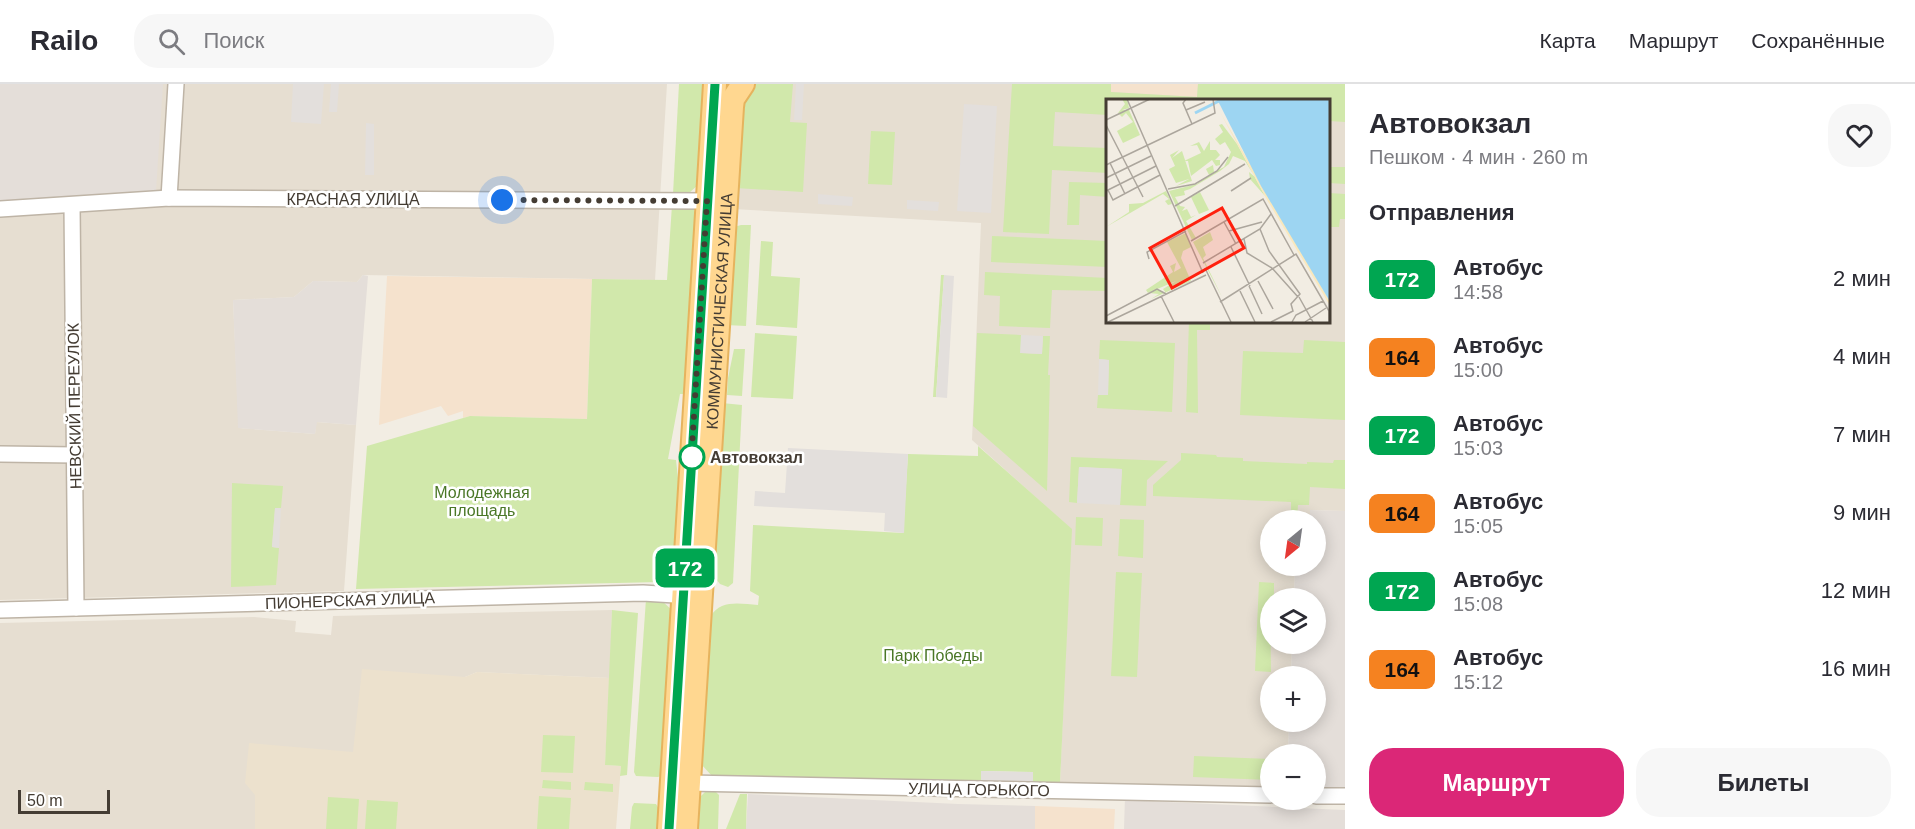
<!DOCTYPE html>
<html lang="ru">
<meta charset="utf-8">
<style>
:root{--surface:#fff;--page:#f7f7f7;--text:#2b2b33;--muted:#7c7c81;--line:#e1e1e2;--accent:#db2777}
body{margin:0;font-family:Helvetica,sans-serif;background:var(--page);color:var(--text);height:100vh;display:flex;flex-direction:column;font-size:22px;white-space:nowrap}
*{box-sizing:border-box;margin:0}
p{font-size:20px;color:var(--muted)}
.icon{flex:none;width:33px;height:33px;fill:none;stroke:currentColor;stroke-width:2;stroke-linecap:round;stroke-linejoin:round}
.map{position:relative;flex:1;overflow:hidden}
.drawer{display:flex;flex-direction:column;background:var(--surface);width:570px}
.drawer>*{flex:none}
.badge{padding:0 12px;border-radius:9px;font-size:21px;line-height:39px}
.needle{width:39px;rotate:209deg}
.buttons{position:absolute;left:1260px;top:426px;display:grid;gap:12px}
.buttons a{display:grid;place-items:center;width:66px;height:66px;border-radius:50%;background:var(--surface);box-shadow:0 3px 15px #0003;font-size:30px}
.scale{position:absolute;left:18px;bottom:15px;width:92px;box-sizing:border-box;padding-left:6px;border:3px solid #443c33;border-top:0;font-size:16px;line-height:21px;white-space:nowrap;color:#443c33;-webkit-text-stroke:4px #fff;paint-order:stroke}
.you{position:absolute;width:30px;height:30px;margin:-15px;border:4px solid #fff;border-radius:50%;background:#1a73e8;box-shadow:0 0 0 9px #1a73e833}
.map>.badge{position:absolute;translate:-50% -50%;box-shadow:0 0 0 3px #fff}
h2{padding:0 24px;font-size:22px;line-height:54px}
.round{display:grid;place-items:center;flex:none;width:63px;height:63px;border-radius:24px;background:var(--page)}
.summary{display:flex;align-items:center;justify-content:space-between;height:102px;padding:0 24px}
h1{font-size:28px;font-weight:600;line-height:45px}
.cta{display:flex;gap:12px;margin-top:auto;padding:12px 24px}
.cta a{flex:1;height:69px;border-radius:24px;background:var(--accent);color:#fff;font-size:24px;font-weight:600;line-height:69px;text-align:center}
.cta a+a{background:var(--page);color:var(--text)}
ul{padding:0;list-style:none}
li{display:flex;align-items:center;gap:18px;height:78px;padding:0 24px}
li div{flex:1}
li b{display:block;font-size:22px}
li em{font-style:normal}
li .badge{min-width:66px;font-weight:700;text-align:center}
header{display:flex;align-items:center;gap:36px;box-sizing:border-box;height:84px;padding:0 30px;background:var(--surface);border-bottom:2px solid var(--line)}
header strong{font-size:28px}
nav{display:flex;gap:33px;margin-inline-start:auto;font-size:21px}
.search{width:420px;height:54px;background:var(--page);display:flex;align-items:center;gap:15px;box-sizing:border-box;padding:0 21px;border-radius:24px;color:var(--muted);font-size:22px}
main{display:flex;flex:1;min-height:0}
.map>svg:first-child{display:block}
</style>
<header>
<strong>Railo</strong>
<div class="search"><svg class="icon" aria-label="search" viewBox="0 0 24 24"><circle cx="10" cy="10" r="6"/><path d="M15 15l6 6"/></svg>Поиск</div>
<nav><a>Карта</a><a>Маршрут</a><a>Сохранённые</a></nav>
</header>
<main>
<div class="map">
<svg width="1345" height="745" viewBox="0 0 1345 745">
<rect width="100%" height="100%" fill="#f2ede3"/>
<!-- residential -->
<g fill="#e6ded1" fill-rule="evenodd">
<path d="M0,0H667L655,196L363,191L357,198L313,197L294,213L233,216L239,344L315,350L316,338L356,341L344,507L0,516Z"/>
<path d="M755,0H1111V8L1198,0H1345V427L1311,426L1310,436H1270V482H1295L1294,514H1270V560H1292L1291,592H1270V638H1289L1288,670H1270V703L1060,699L1071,445L972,356L981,139L733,125L742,16ZM1108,16H1328V237H1108Z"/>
<path d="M612,526L610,594L477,588L465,593L353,668L255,711V745H0V539L254,533L296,537L295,548L331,551L333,532Z"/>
</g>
<!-- commercial -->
<g fill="#f5e2cd">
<path d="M1111,0H1198L1197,13L1111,8Z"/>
<path d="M387,192L592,195L587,335L470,332L463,334V327L448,332L441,322L379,341Z"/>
<path d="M1035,722L1115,725L1114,745H1035Z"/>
</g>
<!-- industrial -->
<g fill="#e4ded9">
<path d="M0,0H163L156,107L0,117Z"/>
<path d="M363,191L368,192L356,341L317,338L315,350L238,344L233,216L294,213L313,197L357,198Z"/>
<path d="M1310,426L1345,427V705L1316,704V670H1288L1289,638H1316V592H1291L1292,560H1316V514H1294L1295,482H1316V436H1310Z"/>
<path d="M748,710L958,720L1035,722V745H746Z"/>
<path d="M1125,712L1143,713L1144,717L1345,726V745H1124Z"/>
</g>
<!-- education -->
<path fill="#ece1cd" d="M362,585L465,593L477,588L610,594L605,681L621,682L616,745H255V711L245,699L249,659L353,668Z"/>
<!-- green -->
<g fill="#d1e8ab">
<path d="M679,0H705L698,101L689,109L673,110Z"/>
<path d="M755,0H793L790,38L807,39L803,108L735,104L742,16Z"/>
<path d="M1012,0H1111V8L1197,13L1198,0H1345V38L1329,37L1328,16H1108V31L1055,28L1053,62L1108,64V89L1052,86L1049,150L1003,148Z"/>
<path d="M871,47L895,48L892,101L868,100Z"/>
<path d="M1329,83H1345V100L1329,99Z"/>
<path d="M1069,98L1108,99V113L1080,111L1079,141H1067Z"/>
<path d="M1329,109L1345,110V135H1340L1339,143H1329Z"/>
<path d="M672,121L693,124L696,131L685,310H680L668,375L676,376L679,403L674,487L668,495L659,498L356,505L367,362L470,332L587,335L592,195L667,196Z"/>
<path d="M741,141H751L746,242L726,241L734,143Z"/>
<path d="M992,152L1108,157V183L991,178Z"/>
<path d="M761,157L773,158L771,192L800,194L797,244L756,241Z"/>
<path d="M985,188L1108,194V207L1052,206L1050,244L999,242L1000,212L984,211Z"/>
<path d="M941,191H944L936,313H933Z"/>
<path d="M1189,237H1210V246H1197L1198,329L1186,328Z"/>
<path d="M755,249L797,252L793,315L751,313Z"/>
<path d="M977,249L1021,251V269L1042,270L1043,252H1050L1048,291H1050L1047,407L973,342Z"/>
<path d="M1100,256L1175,259L1172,328L1097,324L1098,311H1108L1109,276L1099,275Z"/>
<path d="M1304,256L1345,258V336L1240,331L1243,267L1303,269Z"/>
<path d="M734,265H745L742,312L727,311L728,294Z"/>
<path d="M722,319L742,321L733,499L728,503L720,500L711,489Z"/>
<path d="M978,362L1072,445L1060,699L1033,698V688L981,687V697L712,692L701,680L710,533C721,515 740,520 758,521L759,512L750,507L753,441L903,449L908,370L978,372Z"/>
<path d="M1181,369L1216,371L1217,373L1243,374V377L1307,380V378L1333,379L1334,376H1345V405L1310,403L1309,421H1298L1297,436H1291V418L1153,412V401L1181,376Z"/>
<path d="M1071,373L1168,377L1147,396L1146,422L1120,421L1122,385L1079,383L1077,419L1069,418Z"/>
<path d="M232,399L283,402L281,424H275L272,463L279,464L276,501L231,503Z"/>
<path d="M1076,433L1103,434L1102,462L1075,461Z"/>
<path d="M1120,435L1144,436L1143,474L1118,472Z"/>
<path d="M1116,488L1142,489L1137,593L1111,592Z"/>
<path d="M1259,498L1274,499V514H1270L1271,588L1255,587Z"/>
<path d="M646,515L661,516L674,528L665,690L658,693L636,692L634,688Z"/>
<path d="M612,526L638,529L627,691L620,692L621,682L605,681Z"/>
<path d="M543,651L575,652L573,689L541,688Z"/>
<path d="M1194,672L1270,675V696L1193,693Z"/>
<path d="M543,696L571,698V706L542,704Z"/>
<path d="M585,698L613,700V708L584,706Z"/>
<path d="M707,706L715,707L719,711L718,745H695L696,717Z"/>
<path d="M740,710H747L746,745H726Z"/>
<path d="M539,712L571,714L569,745H537Z"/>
<path d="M328,713L359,715L357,745H326Z"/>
<path d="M367,716L398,718L396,745H365Z"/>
<path d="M634,719L656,720L659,725L657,745H630L632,723Z"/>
</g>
<!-- parking -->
<g fill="#e3dfdc">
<path d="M293,0H324L321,40L291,38Z"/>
<path d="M331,0H339L337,28H329Z"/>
<path d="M796,0H804L802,36H794Z"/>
<path d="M964,20L997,22L991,129L957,127Z"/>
<path d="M366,39L374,40V91H365Z"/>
<path d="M818,110L853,113L852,122L818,120Z"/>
<path d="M907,116L939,118L938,127L907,125Z"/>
<path d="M944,191L954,192L947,314L936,313Z"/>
<path d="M1021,251L1043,252L1042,270L1020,269Z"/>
<path d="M1099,275L1109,276L1108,311H1098Z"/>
<path d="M788,364L908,370L904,449L884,447L885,429L754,422L755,407L785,409Z"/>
<path d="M1079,383L1122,385L1120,421L1077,419Z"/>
<path d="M275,424H281L279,464L272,463Z"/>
<path d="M981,687L1033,688V698L981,697Z"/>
</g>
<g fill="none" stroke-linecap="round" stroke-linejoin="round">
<defs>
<g id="minor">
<path d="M169,114L176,0"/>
<path d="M72,121L76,524"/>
<path d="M0,125L169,114L707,117"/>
<path d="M0,370L75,371"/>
<path d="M0,526L643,509L691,512"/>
<path d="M688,699L1270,711"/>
<path d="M1316,712H1345"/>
</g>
<g id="primary">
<path d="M669,745L715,0"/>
<path id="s1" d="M686,745L732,23L733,15L743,0"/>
</g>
</defs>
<!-- minor casing -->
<use href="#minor" stroke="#beb4a6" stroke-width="18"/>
<!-- primary casing -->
<use href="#primary" stroke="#e6b35e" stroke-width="26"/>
<!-- minor -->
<use href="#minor" stroke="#fff" stroke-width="15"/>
<!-- primary -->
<use href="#primary" stroke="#ffd790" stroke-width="22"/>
</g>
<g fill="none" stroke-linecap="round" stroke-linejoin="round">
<defs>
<path id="line" d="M669,745L715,0"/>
</defs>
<!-- line casing -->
<use href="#line" stroke="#fff" stroke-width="14"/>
<!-- line -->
<use href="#line" stroke="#00a651" stroke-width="9"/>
<!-- walk -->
<path stroke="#443c33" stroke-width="6" stroke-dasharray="0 10.8" d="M502,116L707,117L691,380L692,373"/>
</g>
<!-- markers -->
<circle fill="#fff" stroke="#00a651" stroke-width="3" cx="692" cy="373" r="12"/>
<g text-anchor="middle" stroke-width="5" stroke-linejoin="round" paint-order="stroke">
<!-- street labels -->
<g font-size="16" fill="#443c33" stroke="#fff">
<text x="353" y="121">КРАСНАЯ УЛИЦА</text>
<text dy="6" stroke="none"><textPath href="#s1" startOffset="519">КОММУНИСТИЧЕСКАЯ УЛИЦА</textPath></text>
<text transform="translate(74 322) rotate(-91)" y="6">НЕВСКИЙ ПЕРЕУЛОК</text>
<text transform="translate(350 516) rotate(-2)" y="6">ПИОНЕРСКАЯ УЛИЦА</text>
<text transform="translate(979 705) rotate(1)" y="6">УЛИЦА ГОРЬКОГО</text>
</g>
<!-- stop labels -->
<g font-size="16" font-weight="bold" fill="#443c33" stroke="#fff" text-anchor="start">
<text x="710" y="379">Автовокзал</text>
</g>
<!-- park labels -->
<g font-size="16" fill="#4a7726" stroke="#fff">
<text x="482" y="414">Молодежная<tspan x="482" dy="18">площадь</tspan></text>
<text x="933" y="577">Парк Победы</text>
</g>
</g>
<!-- overview -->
<g transform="translate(1106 15)">
<rect width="224" height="224" fill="#f2ede3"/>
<path d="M16,0H21L23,9L16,11H23L34,36L17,44L11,32L27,23L20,14L16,18L12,14L19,5ZM116,25L131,45L159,97L144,80L143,73L149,78L139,62L127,57L123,65L114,72L84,90L78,92L79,96L69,98L74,107L79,108L76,112L81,110L85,118L90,116L80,122L90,139L86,141L63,92L91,85L103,76L100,70L107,66L108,73L118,68L125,53L119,43L114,46L109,40L117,33L113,26ZM104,42V51H110L114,56L109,61H114V66L110,67L106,61L85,77L82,62H78L95,54L91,46L84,47L93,43L98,52ZM73,51L66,59L76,52L86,82L70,87L83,80L70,84L63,70L69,67L64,56ZM60,92L66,105L62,106L59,102L63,100L57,95L0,128L23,113V105L37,104ZM94,93L103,111L93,115L85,98ZM104,133L107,141L97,148L100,156L97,159L116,198L87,143ZM80,134L85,148L77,152L75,159L85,182L45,200L53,195L43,194L51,190L60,194L57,190L70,182L42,194L40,191L67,173L64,167L70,164L68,173L75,169L61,143Z" fill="#d1e8ab"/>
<path d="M114,13L223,201V205L160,99Z" fill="#f9e8bd"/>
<path d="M111,0H223V201L155,87Z" fill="#9dd5f2"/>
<path fill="none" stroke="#9dd5f2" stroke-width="3" d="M89,14L113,2"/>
<path fill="none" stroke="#aca69d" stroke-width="1.5" d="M21,0L97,174M80,0L77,4L86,25M80,11L99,3M0,21L44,0M0,26L37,98M4,64L19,95M0,66L109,14L107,0M0,79L45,57M62,90L89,85L111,72L122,58M2,91L7,101L54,76M0,92L50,67M125,92L145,79M69,107L139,65M118,123L130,145M154,130L163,152L194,195L185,205L187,212L165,223M123,132L156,123M138,140L141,154L166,169M85,142L157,100L188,156M125,148L144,187M43,160L41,153L80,132M97,164L154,130L165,115M99,169L125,223M166,169L192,198M152,182L167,210M143,187L156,215M134,192L149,223M55,197L68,223M193,198L207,223M114,203L190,155L223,212V223M0,217L51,190L60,195M2,223L100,176M186,223L190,216L217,202M199,223L220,209"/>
<path fill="#ff200e" fill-opacity="0.15" stroke="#ff200e" stroke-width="3" d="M116,109L138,149L66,189L44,149Z"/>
<rect width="224" height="224" fill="none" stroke="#443c33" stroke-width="3"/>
</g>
</svg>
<div class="buttons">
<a><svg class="needle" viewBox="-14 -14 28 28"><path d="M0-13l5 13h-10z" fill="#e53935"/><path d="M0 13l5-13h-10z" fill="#7c7c81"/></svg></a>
<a><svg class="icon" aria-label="layers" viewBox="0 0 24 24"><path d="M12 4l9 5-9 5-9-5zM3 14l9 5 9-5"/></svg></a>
<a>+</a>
<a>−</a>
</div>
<div class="scale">50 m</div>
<div class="you" style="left:502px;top:116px"></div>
<b class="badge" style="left:685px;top:484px;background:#00a651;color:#fff">172</b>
</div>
<section class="drawer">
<div class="summary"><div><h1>Автовокзал</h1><p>Пешком · 4 мин · 260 m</p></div><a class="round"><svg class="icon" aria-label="heart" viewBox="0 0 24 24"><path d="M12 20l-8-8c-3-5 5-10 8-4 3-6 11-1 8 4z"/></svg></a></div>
<h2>Отправления</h2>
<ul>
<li><span class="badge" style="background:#00a651;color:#fff">172</span><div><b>Автобус</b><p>14:58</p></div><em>2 мин</em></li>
<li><span class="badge" style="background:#f58220;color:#111">164</span><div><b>Автобус</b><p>15:00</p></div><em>4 мин</em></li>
<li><span class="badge" style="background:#00a651;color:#fff">172</span><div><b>Автобус</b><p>15:03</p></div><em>7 мин</em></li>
<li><span class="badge" style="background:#f58220;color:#111">164</span><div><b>Автобус</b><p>15:05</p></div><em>9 мин</em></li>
<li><span class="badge" style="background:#00a651;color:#fff">172</span><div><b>Автобус</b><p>15:08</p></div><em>12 мин</em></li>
<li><span class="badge" style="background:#f58220;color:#111">164</span><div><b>Автобус</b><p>15:12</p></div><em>16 мин</em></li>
</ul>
<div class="cta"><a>Маршрут</a><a>Билеты</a></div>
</section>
</main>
